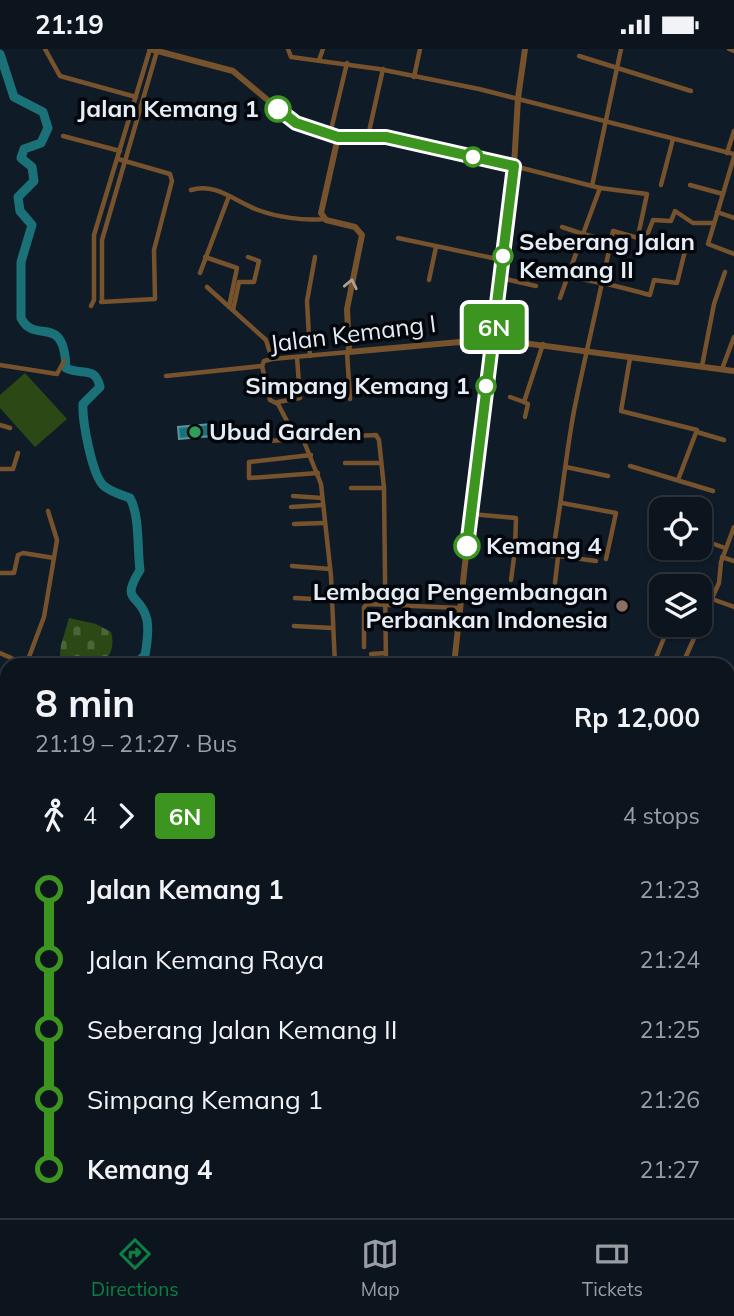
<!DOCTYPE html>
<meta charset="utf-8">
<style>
:root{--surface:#0c141e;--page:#151d27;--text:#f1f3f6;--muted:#9a9ea4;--line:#2c333c;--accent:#0b8043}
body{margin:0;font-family:Mulish,sans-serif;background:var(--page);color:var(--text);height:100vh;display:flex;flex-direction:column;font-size:26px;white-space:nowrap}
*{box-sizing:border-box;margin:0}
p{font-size:23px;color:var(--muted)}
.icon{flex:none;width:38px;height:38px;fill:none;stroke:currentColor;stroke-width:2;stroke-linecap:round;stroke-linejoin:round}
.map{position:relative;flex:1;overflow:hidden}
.details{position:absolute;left:0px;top:609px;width:735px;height:560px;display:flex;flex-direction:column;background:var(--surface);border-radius:21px 21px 0 0;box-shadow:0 2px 5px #0004,0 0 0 2px var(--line)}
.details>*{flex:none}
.badge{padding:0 14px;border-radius:5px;font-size:24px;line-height:46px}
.controls{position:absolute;left:649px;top:448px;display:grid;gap:14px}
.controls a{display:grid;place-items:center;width:63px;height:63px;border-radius:14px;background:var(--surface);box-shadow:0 2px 5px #0004,0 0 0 2px var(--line);font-size:35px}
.map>.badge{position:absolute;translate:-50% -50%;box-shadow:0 0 0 4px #fff}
.legs{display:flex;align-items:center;gap:10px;height:77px;padding:0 35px;font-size:23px}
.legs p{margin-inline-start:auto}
.summary{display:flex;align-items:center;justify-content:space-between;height:119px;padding:0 35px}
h1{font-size:38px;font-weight:700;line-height:52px}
ul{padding:0 35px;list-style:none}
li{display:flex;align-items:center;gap:24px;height:70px;font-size:26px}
li i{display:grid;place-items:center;width:10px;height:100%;margin:0 9px;background:currentColor}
li i::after{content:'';width:18px;height:18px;margin:-9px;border:5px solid;border-radius:50%;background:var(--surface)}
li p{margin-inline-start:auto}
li:first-child i{background:linear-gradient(#0000 50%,currentColor 0)}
li:last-child i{background:linear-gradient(currentColor 50%,#0000 0)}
.status{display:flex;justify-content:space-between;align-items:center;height:49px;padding:0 35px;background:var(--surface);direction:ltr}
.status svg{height:19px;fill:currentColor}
.tab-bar{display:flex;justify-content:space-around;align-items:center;height:98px;border-top:2px solid var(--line);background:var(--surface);font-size:19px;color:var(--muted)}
.tab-bar a{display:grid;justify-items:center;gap:4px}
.tab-bar .active{color:var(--accent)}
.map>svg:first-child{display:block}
</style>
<div class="status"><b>21:19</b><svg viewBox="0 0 49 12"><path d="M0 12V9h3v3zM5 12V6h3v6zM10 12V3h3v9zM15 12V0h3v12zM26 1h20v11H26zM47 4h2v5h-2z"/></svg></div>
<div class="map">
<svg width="734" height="1169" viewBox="0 0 734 1169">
<defs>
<pattern id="cemetery-stones" width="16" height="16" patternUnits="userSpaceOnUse" patternTransform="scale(1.75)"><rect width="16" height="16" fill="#2c4915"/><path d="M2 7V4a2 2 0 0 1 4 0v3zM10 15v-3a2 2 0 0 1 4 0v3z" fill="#4b6438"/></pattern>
</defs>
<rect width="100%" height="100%" fill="#101b28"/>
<!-- cemetery -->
<path fill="url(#cemetery-stones)" d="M69,569L96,575L111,583C115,597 111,607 100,616H59L61,596Z"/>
<!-- pitch -->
<path fill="#2c4915" d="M25,324L67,370L35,398L0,359V346Z"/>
<!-- water -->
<path fill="#1a7278" stroke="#57979e" stroke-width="2" d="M211,375L212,387L179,390L178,378Z"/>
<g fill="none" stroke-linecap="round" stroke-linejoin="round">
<!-- river -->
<g stroke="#1a7278" stroke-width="9">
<path d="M0,5L14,48L43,63L48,79L41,94L24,100L21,109L32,118L34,132L18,148L20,162L32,176L21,213V269C35,297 64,262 66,319C82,327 95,316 100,338L83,355C82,371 92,427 104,437C111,443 122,446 130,449C140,467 137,500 140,521C119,555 141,543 147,571C149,582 147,595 145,606L136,615L122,613L107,616"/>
<path d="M7,1103L1,1111L7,1129"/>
<path d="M0,1151L7,1144"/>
</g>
<!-- minor -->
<g stroke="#76522d" stroke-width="4.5">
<path d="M45,0L60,27L136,48"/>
<path d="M288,0L291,8L379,20L479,40L734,105"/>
<path d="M729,0L734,2"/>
<path d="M579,7L691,42"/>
<path d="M319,11L323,0"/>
<path d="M414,28L420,0"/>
<path d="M330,85L347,14"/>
<path d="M63,87L120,102"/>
<path d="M368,87L383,20"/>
<path d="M727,104L734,82"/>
<path d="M734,108L708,195L734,205"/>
<path d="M514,117L600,139L583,185L562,178"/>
<path d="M661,136L673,90"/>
<path d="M690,136L723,145"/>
<path d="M592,137L621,0"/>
<path d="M600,139L647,145L638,187"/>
<path d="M191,141C215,133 236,153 258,161C277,168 303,172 324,170"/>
<path d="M717,163L734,169"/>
<path d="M398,189L502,211"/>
<path d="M646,189L653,171L671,172L675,162L693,174H714"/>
<path d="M205,208L237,219L229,258"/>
<path d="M200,224L229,147"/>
<path d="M501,229L536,237"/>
<path d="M429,231L436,198"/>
<path d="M207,238L266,291L272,310"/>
<path d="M560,249L583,185L611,192"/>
<path d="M101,253L155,250L154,201L172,132L170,125L118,110"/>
<path d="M102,253V191L157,2"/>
<path d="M91,257L94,251V186L150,0"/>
<path d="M233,261L239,233H254L259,212L248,208"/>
<path d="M347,303L350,350"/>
<path d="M310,307L307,252L315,208"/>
<path d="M630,309L621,362L697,381L678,431"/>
<path d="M0,316L57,325L64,312"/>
<path d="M262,317L270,351L278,355L288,374L303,390L321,435L331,527L335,616"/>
<path d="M262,317L264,312L272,310L349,303"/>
<path d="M702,317L714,255L725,223"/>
<path d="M722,320L734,288"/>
<path d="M166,327L262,317"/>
<path d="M510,348L524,353"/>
<path d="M278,353L300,349L297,308"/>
<path d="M525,368L528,355L524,353L543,295"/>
<path d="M0,376L10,379"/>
<path d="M697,383L724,391"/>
<path d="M320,389L376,386L379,391L384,439L386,616"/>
<path d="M267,392L302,390"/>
<path d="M311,406L249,413V429L318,424"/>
<path d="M345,414H381"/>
<path d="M630,417L713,442"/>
<path d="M566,418L608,427"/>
<path d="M0,420H13L18,404"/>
<path d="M351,439H384"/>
<path d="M293,447L322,449"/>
<path d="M562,454L616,464L606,510"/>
<path d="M291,458L323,456"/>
<path d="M471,465L516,469L515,501L596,512"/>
<path d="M649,471L662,476"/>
<path d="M294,475L324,474"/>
<path d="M700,490L725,499"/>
<path d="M552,507C561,459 565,410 574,362C586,302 601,242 613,182L685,202L677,234L654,231L650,246C634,242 618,237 602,234H601L567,227"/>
<path d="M722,508L734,512"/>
<path d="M292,517L330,520"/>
<path d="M0,524H14L18,506L23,504L54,509"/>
<path d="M511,531L515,501"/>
<path d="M555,534L558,508"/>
<path d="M295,549L332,551"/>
<path d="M712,550L734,558"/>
<path d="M700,575L719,534L721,513L734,478"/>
<path d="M294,577L332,579"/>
<path d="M364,598V558L367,555L460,559"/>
<path d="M0,604L27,616"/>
<path d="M371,605L386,604"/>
<path d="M619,609L637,616"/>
<path d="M26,616L44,568L57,491L48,462"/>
<path d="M653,616L668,579L673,578L694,588"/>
<path d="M682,616L700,576"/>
<path d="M0,664L7,657"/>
<path d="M1,815L7,817"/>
<path d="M728,829L734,832"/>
<path d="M0,877L7,878"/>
<path d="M728,915L734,905"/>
<path d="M0,917L7,919"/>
<path d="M728,932L734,936"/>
<path d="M0,991L7,978"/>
<path d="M728,1049L734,1051"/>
<path d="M728,1139L734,1141"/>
<path d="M380,1162L394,1169"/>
<path d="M0,1165L1,1155"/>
<path d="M193,1169V1162"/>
<path d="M364,1169L367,1162"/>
<path d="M405,1169L409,1162"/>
<path d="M478,1169L482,1162"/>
<path d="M577,1169L581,1162"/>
<path d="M645,1169L649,1162"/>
</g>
<!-- tertiary -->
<g stroke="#76522d" stroke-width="6">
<path d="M150,0L233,22L289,69L338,88H386L514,117"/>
<path d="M338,88L321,164L326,171L355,178L362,186L347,260L349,303L493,290L734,322"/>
<path d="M454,616L480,377L514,117L518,49L525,0"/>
<path d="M0,957L7,960"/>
<path d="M296,1169L299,1162"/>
</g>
</g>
<!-- one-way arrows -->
<defs><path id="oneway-chevron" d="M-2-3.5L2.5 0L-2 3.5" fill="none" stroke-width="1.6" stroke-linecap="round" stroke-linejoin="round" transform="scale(1.75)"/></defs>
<use stroke="#aea092" href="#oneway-chevron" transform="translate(351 235) rotate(-78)"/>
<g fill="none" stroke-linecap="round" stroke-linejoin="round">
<defs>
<path id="line-1" d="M278,60L296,74L338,88H386L514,117L467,497"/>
</defs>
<!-- line-1 casing -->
<use href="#line-1" stroke="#fff" stroke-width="16"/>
<!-- line-1 -->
<use href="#line-1" stroke="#3b951e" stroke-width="10"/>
</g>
<!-- markers -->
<g fill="#fff" stroke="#3b951e" stroke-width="3.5">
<circle cx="278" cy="60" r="12"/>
<circle cx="473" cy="108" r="9"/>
<circle cx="503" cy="207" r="9"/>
<circle cx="486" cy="337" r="9"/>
<circle cx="467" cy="497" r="12"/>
</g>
<circle fill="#2e9e5b" stroke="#03060b" stroke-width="2.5" cx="195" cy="383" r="7"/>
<circle fill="#8d6e63" stroke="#03060b" stroke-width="2.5" cx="622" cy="557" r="7"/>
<g text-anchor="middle" stroke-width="7" stroke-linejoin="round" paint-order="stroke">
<!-- stop labels -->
<g font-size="24" font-weight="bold" fill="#e6edf7" stroke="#03060b" text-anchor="end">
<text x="259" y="68">Jalan Kemang 1</text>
<text x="519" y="201" text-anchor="start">Seberang Jalan<tspan x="519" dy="28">Kemang II</tspan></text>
<text x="470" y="345">Simpang Kemang 1</text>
<text x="486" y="505" text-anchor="start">Kemang 4</text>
</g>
<!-- street labels -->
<g font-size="24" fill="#e6edf7" stroke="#03060b">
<text transform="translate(353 285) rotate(-7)" y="8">Jalan Kemang I</text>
</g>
<!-- poi labels -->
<g font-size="24" font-weight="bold" fill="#e6edf7" stroke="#03060b" text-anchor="start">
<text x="209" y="391">Ubud Garden</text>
<text x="608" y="551" text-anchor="end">Lembaga Pengembangan<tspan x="608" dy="28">Perbankan Indonesia</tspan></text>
</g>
</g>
</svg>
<div class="controls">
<a><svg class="icon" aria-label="locate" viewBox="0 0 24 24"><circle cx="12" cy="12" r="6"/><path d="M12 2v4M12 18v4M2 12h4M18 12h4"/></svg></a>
<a><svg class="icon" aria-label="layers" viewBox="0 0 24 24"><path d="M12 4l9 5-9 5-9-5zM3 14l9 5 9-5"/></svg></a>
</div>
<b class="badge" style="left:494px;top:278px;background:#3b951e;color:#fff">6N</b>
<section class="details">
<div class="summary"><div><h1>8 min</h1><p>21:19 – 21:27 · Bus</p></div><b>Rp 12,000</b></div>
<div class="legs"><svg class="icon" aria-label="walk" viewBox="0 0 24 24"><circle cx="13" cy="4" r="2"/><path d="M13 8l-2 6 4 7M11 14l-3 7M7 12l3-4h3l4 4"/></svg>4<svg class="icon" aria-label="forward" viewBox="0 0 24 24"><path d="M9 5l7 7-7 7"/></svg><b class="badge" style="background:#3b951e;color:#fff">6N</b><p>4 stops</p></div>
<ul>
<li><i style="color:#3b951e"></i><b>Jalan Kemang 1</b><p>21:23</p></li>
<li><i style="color:#3b951e"></i><span>Jalan Kemang Raya</span><p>21:24</p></li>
<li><i style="color:#3b951e"></i><span>Seberang Jalan Kemang II</span><p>21:25</p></li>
<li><i style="color:#3b951e"></i><span>Simpang Kemang 1</span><p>21:26</p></li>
<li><i style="color:#3b951e"></i><b>Kemang 4</b><p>21:27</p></li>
</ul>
</section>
</div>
<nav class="tab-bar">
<a class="active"><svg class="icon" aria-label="directions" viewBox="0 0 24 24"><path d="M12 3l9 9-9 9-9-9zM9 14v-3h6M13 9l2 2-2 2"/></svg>Directions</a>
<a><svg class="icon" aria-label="map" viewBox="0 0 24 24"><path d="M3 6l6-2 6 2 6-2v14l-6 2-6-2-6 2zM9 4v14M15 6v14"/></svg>Map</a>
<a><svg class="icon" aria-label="tickets" viewBox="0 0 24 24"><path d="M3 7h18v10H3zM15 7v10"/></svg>Tickets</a>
</nav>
